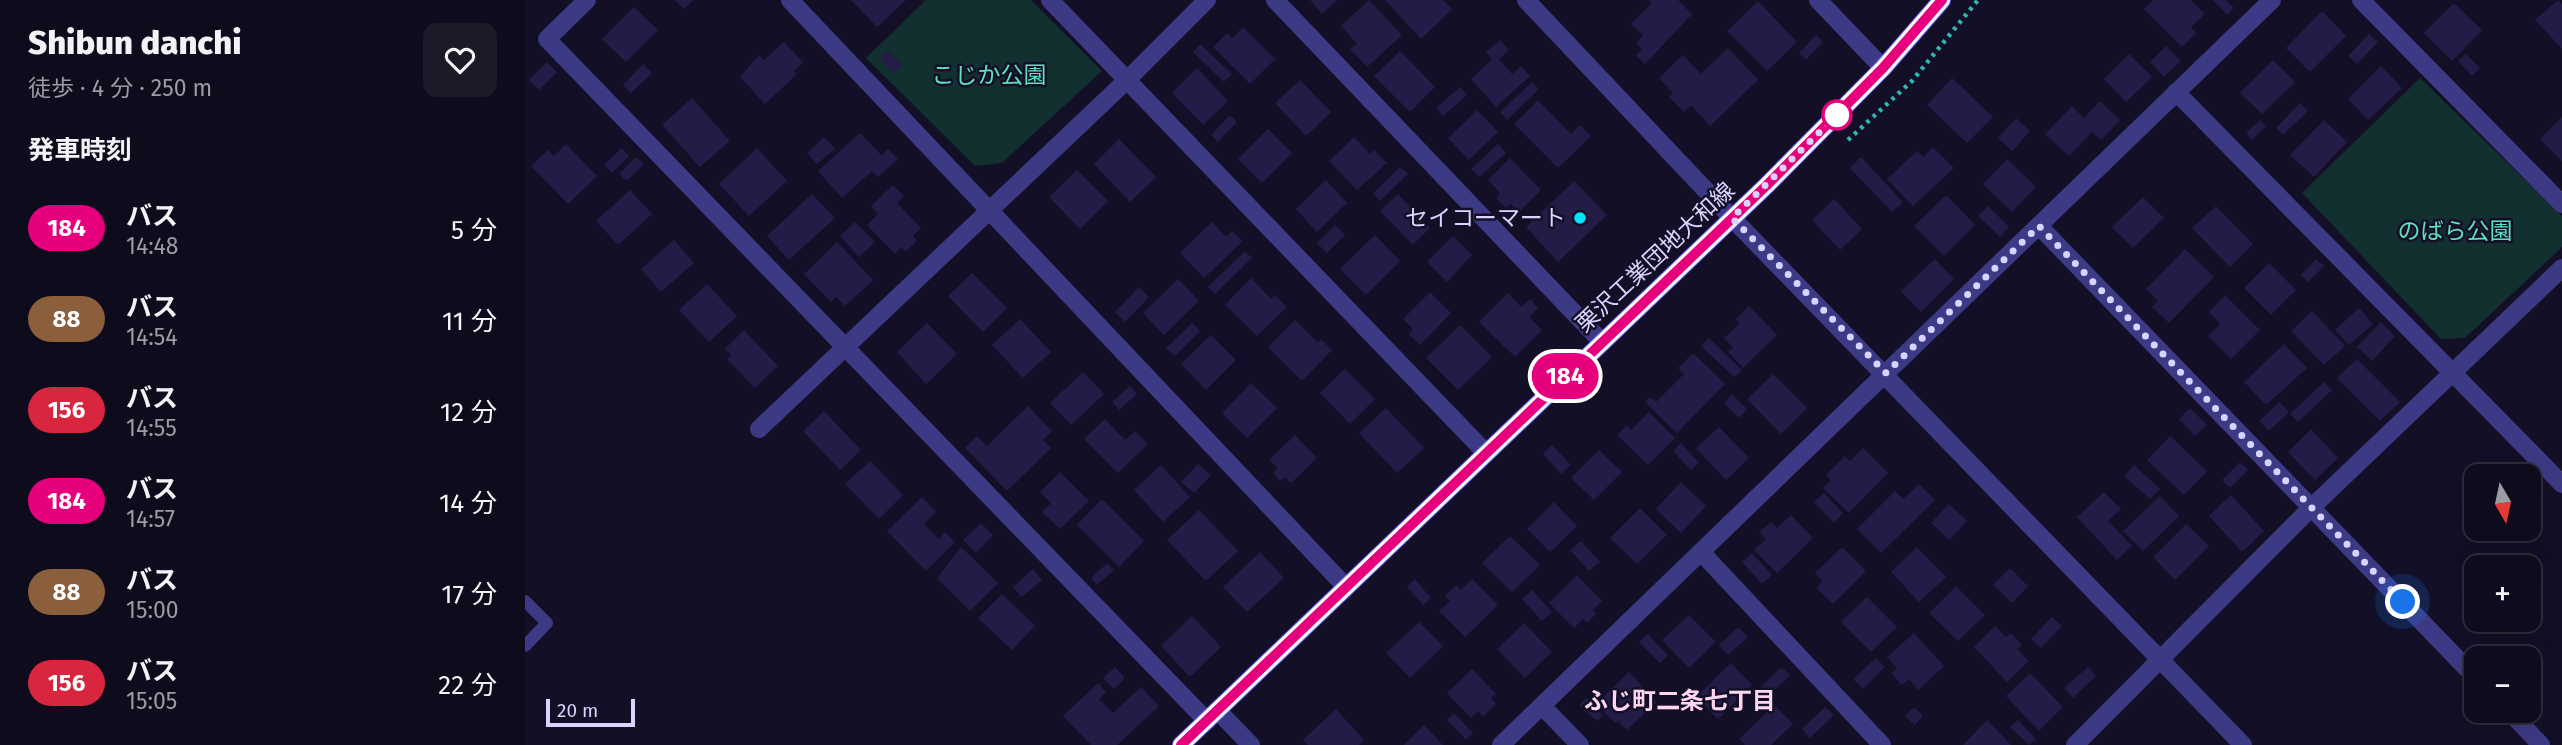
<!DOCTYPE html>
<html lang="ja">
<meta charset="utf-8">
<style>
:root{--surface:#0e0b1c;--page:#1c1929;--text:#f1f3f6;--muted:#9b9ba3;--line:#2e2b3b}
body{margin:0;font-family:"Fira Sans","Noto Sans JP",sans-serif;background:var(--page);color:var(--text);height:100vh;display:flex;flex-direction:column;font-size:26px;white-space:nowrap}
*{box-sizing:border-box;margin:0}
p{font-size:23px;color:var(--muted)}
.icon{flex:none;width:38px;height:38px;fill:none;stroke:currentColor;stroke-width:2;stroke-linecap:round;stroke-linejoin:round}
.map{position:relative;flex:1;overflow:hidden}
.sheet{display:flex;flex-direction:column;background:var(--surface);width:525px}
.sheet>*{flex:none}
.badge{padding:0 14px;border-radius:23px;font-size:24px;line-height:46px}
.needle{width:46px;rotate:171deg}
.fabs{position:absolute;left:1939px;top:464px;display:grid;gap:14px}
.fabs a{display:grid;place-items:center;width:77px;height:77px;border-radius:14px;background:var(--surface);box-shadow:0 7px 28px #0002,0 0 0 2px var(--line);font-size:35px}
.scale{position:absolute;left:21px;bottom:18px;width:89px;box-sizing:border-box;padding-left:7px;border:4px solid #d9d4ff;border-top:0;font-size:19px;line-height:24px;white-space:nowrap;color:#d9d4ff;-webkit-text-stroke:5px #130f26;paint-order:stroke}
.you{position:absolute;width:35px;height:35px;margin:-18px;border:5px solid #fff;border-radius:50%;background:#1a73e8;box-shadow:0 0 0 10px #1a73e833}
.map>.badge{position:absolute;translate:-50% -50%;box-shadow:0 0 0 4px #fff}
h2{padding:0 28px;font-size:26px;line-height:63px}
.round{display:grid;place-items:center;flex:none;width:74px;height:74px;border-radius:14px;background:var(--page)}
.headline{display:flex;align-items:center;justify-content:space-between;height:119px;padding:0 28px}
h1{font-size:33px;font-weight:800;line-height:52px}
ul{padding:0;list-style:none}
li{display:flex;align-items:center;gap:21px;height:91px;padding:0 28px}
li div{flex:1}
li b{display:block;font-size:26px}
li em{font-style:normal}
li .badge{min-width:77px;font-weight:700;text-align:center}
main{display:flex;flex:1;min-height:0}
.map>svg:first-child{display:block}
</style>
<main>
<section class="sheet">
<div class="headline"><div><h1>Shibun danchi</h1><p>徒歩 · 4 分 · 250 m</p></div><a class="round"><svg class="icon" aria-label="heart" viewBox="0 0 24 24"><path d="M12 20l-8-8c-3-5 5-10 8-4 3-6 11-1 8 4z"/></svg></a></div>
<h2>発車時刻</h2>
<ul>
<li><span class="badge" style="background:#e6007e;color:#fff">184</span><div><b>バス</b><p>14:48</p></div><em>5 分</em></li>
<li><span class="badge" style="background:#8b5e3c;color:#fff">88</span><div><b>バス</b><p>14:54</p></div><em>11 分</em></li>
<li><span class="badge" style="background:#d7263d;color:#fff">156</span><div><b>バス</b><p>14:55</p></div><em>12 分</em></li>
<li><span class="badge" style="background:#e6007e;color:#fff">184</span><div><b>バス</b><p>14:57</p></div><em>14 分</em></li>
<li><span class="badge" style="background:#8b5e3c;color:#fff">88</span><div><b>バス</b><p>15:00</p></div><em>17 分</em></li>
<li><span class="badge" style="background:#d7263d;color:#fff">156</span><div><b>バス</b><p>15:05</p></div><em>22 分</em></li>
</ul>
</section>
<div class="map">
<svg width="2037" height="745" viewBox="0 0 2037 745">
<rect width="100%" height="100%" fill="#130f26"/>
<!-- green -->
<g fill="#12302f">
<path d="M401,0H506L577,71L477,163L450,166L341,58Z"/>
<path d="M1895,78L2037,216V247L1940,338L1916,339L1777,193Z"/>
</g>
<!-- building -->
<g fill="#241b47">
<path d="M150,0H168L159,9Z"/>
<path d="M326,0H381L352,27Z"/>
<path d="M785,0H812L797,14Z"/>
<path d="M844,0L877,35L842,67L825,49L832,44L816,26Z"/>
<path d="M860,0H918L927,9L896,39Z"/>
<path d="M1124,0H1153L1167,14L1120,64L1111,56L1117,49L1111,43L1118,35L1106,24L1127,3Z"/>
<path d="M1628,0H1666L1680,14L1666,27L1671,33L1657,47L1619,9Z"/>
<path d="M1688,0H1701L1709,8L1702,15Z"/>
<path d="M2033,0L2037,4V49L2010,20Z"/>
<path d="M1233,1L1272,42L1242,71L1202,31Z"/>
<path d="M1929,3L1957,30L1927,61L1899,33Z"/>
<path d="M109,7L133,30L101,62L77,39Z"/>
<path d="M1797,11L1821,36L1785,72L1761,48Z"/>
<path d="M718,27L750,59L725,84L688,47L702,33L707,38Z"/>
<path d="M1844,34L1853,42L1832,64L1823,56Z"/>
<path d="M1291,35L1298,42L1281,60L1274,53Z"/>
<path d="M975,40L984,50L974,59L987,74L996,66L1005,76L971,107L946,79L967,59L961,52Z"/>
<path d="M259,42L278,62L269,71L272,74L240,104L215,77L234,55L239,60Z"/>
<path d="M675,44L707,74L699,82L668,52Z"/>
<path d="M1641,46L1656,61L1639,77L1625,62Z"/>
<path d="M1203,48L1233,80L1185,126L1166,105L1159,112L1144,97L1148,93L1134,78L1158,55L1176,74Z"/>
<path d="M364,51L377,65L368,73L355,58Z"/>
<path d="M875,51L910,87L885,112L849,76Z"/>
<path d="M1604,54L1627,77L1601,102L1579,79Z"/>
<path d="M1941,54L1955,68L1947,76L1933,61Z"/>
<path d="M1748,60L1770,82L1737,114L1715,93Z"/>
<path d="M22,62L32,72L14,90L4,80Z"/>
<path d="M118,64L127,73L106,93L98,85Z"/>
<path d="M1856,66L1877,88L1843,120L1823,99Z"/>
<path d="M672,68L703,101L678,125L647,93Z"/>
<path d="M1427,78L1468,117L1442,143L1402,105Z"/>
<path d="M775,80L806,112L781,136L750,103Z"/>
<path d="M1007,82L1014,89L982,120L975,112Z"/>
<path d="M935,87L942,95L918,116L911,108Z"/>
<path d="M167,98L205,141L175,167L137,125Z"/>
<path d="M1013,100L1046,134L1055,125L1066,136L1033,168L989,124Z"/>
<path d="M1575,101L1595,120L1576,140L1567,132L1544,156L1520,134L1547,106L1559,118Z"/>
<path d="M1775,103L1783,111L1758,135L1751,128Z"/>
<path d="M952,110L973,132L944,160L923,138Z"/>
<path d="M705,115L712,122L693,142L686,135Z"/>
<path d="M2037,117V161L2015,139Z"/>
<path d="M1491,118L1505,131L1487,151L1473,138Z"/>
<path d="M1735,120L1741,126L1727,140L1721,133Z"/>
<path d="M1799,120L1822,142L1789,177L1765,155Z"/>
<path d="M743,129L767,153L737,183L713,159Z"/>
<path d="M335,133L356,155L363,149L373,159L353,177L347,171L317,198L293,171Z"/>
<path d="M299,137L310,149L292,164L282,153Z"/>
<path d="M829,137L845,154L849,150L862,163L832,190L804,161Z"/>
<path d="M594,139L631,177L605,202L569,164Z"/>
<path d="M41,144L72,176L43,204L6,166L23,150L29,156Z"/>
<path d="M973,144L981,153L954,177L946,169Z"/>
<path d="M1408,147L1429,168L1388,206L1362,179L1392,151L1398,157Z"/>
<path d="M97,148L104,156L87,173L79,165Z"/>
<path d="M232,148L262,181L224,216L194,184Z"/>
<path d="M111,157L119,164L102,181L94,174Z"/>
<path d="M1336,157L1378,202L1367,212L1325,168Z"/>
<path d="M985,158L1016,190L994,212L986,204L981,208L971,198L975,193L963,180Z"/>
<path d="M1482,159L1511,187L1487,212L1458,184Z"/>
<path d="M875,167L883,174L855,201L848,193Z"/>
<path d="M552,170L583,201L555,229L524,197Z"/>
<path d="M801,180L822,203L792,232L771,209Z"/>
<path d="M1049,181L1082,215L1033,262L1001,227Z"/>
<path d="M368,185L379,196L372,203L396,228L388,236L392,241L381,251L376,247L370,254L342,225L353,214L346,206Z"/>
<path d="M105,190L127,214L93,245L71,221Z"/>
<path d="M287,194L310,218L264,260L242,236Z"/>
<path d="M873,194L905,228L888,245L855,211Z"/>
<path d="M1421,195L1450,225L1419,256L1389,226Z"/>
<path d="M1618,197L1639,218L1608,248L1587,227Z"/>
<path d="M1309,199L1337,229L1315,250L1287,220Z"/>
<path d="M1463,206L1484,227L1475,237L1453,216Z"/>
<path d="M1691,206L1728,244L1705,267L1667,228Z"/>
<path d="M330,222L350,242L334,257L315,236Z"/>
<path d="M687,222L701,237L707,231L718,241L679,278L655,253Z"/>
<path d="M810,225L820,235L802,253L792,243Z"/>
<path d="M850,235L875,261L841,295L815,269Z"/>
<path d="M928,236L947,255L922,282L902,262Z"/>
<path d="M149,240L169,263L136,292L116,269Z"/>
<path d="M312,242L348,280L320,306L311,297L306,302L279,274Z"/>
<path d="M1660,249L1689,277L1644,323L1627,307L1633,301L1621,289Z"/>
<path d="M720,251L727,258L690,294L683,287Z"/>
<path d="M1410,259L1429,279L1396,312L1376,291Z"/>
<path d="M1791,259L1799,266L1783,282L1776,275Z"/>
<path d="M1744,263L1771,290L1746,315L1719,288Z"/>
<path d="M447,273L482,308L458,332L423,296Z"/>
<path d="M726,278L746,299L750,295L762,307L732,336L700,305Z"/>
<path d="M653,279L674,301L639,335L618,313Z"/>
<path d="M182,284L212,316L184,342L154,310Z"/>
<path d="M614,287L624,297L600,322L590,312Z"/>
<path d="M905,292L926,313L895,345L884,334L888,329L878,319Z"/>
<path d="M983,293L996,307L1005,299L1013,308L1004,317L1017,330L990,357L954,322Z"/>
<path d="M1700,295L1735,330L1706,359L1683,336L1695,324L1684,312Z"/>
<path d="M1224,306L1252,335L1218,368L1203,352L1208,347L1199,338L1215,323L1211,319Z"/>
<path d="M1834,308L1848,324L1824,345L1810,330Z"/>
<path d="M1787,311L1820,346L1799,365L1766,331Z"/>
<path d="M495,319L526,352L498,378L467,345Z"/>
<path d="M770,320L793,343L796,339L807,350L777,381L743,347Z"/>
<path d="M1856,322L1870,336L1847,361L1832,347Z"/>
<path d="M402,323L432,354L401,384L372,352Z"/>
<path d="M667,323L675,331L650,356L641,348Z"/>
<path d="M935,325L967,357L933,390L901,358Z"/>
<path d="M219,330L253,366L230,388L202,359L206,355L200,349Z"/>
<path d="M686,335L711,360L681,390L656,364Z"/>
<path d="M1184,338L1217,370L1209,377L1176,346Z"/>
<path d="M1759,344L1782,368L1741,405L1719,382Z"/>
<path d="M1168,353L1200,384L1152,433L1120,402L1125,397L1131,402L1159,374L1153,368Z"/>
<path d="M1832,359L1875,402L1855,421L1812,378Z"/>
<path d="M820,369L850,399L825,424L795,393Z"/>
<path d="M558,372L579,394L546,425L525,403Z"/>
<path d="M1248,374L1282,408L1256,434L1222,399Z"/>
<path d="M1799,382L1807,390L1773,422L1765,414Z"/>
<path d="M726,383L752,408L722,438L697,413Z"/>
<path d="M605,386L612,394L594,410L587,402Z"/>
<path d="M1207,394L1222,409L1214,418L1199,403Z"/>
<path d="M1754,402L1764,412L1744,431L1734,421Z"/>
<path d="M503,406L527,431L518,440L526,448L482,491L440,448L452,436L462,446Z"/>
<path d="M861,408L899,448L872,473L834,433Z"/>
<path d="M1665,408L1682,425L1670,436L1654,419Z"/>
<path d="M299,411L336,450L315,470L278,431Z"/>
<path d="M1124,412L1150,438L1123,465L1092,435L1102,425L1106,430Z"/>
<path d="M580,419L600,440L610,431L623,444L593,473L559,439Z"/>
<path d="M1194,427L1224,458L1201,480L1171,448Z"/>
<path d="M1786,429L1813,458L1790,480L1763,452Z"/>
<path d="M770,435L792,458L766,483L760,477L755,481L748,473L753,468L744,460Z"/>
<path d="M1645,436L1682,471L1659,495L1622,460Z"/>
<path d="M1156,443L1174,463L1166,470L1148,451Z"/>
<path d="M1027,445L1046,465L1036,474L1018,454Z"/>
<path d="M1338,448L1363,473L1324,513L1298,488L1306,480L1301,475L1320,456L1325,461Z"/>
<path d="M1074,450L1097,472L1069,500L1046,478Z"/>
<path d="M345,461L378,495L354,519L320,484Z"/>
<path d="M1715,462L1723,470L1705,488L1697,480Z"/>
<path d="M673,464L686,475L669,493L656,482Z"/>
<path d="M636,465L665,497L638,522L609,490Z"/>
<path d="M1609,465L1635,489L1625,499L1599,476Z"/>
<path d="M535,472L564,501L535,529L517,512L526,503L515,492Z"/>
<path d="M1156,482L1181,506L1156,533L1131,509Z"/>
<path d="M1394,484L1410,500L1356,553L1332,529L1370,491L1378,499Z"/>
<path d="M1579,492L1596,509L1583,521L1607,546L1592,560L1552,517Z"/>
<path d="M1299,493L1318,513L1309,523L1289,502Z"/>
<path d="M1706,495L1739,531L1717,552L1684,516Z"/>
<path d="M1635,496L1654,516L1618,551L1598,531Z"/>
<path d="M397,497L411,512L399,524L414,539L420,532L430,542L401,571L362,531Z"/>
<path d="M577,499L619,541L594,567L552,525Z"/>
<path d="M1029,502L1052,526L1025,552L1002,529Z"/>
<path d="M1424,504L1442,521L1424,540L1406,523Z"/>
<path d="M1115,508L1142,535L1112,564L1085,538Z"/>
<path d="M674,510L713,551L681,581L642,540Z"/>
<path d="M1266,515L1288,538L1252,573L1229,550L1241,539L1234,532L1246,522L1252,528Z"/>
<path d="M456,523L468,535L451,553L438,540Z"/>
<path d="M1661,524L1684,546L1650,580L1628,557Z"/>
<path d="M985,536L1015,565L987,592L957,563Z"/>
<path d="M1056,541L1075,562L1064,571L1045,550Z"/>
<path d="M436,547L473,583L445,611L412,578Z"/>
<path d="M1317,547L1341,571L1308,604L1291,588L1298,581L1290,573Z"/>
<path d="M1392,547L1421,577L1394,602L1366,572Z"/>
<path d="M735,552L759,578L722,612L698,587Z"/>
<path d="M1227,553L1247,575L1237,584L1217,562Z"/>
<path d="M582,563L589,570L572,585L566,578Z"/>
<path d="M1485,568L1503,586L1487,603L1468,585Z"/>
<path d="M508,569L517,580L497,597L488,587Z"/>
<path d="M1052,575L1077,601L1068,610L1071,614L1062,623L1058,619L1049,628L1024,603Z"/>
<path d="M890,579L906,598L898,605L882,587Z"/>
<path d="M947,579L973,605L940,637L914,611L925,601L920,596L931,585L936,590Z"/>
<path d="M1431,586L1460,615L1433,641L1404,613Z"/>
<path d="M1007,590L1027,612L1017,621L997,599Z"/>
<path d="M477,594L510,626L487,650L453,618Z"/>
<path d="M1342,597L1372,627L1346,652L1316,622Z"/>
<path d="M1164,615L1191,642L1164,668L1137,640Z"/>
<path d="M667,616L696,647L665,677L636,646Z"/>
<path d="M1527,617L1537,626L1516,648L1506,639Z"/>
<path d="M894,622L918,646L885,678L861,653Z"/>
<path d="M999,623L1027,652L1000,678L972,649Z"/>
<path d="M1470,626L1481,637L1486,633L1497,645L1492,649L1504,661L1482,682L1449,647Z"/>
<path d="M1213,627L1223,637L1203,655L1194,645Z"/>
<path d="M1389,633L1419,666L1393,690L1384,679L1377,685L1366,673L1372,668L1362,657Z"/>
<path d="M1123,634L1143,655L1135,663L1114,642Z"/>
<path d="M1351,658L1360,667L1338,689L1328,679Z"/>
<path d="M1206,663L1227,685L1193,719L1171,697Z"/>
<path d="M590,667L600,678L589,689L578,678Z"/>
<path d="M1256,667L1265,675L1242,697L1234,689Z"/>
<path d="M1563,667L1571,676L1548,698L1539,688Z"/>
<path d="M947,669L971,694L966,698L971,704L958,717L953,711L946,718L922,693Z"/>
<path d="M1104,672L1132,702L1102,730L1093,721L1090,723L1071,704Z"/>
<path d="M1505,673L1538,707L1514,731L1481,696Z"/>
<path d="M573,683L581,692L574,699L588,713L616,687L634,706L592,745H566L538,716Z"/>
<path d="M1061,698L1078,715L1072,721L1054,705Z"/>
<path d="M1249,705L1268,724L1246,745H1220L1214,739Z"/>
<path d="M1300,707L1309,715L1285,738L1277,729Z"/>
<path d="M1389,707L1398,716L1390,725L1380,716Z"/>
<path d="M811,709L839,740L834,745H783L778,740Z"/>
<path d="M929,713L948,733L941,740L922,720Z"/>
<path d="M1462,720L1486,745H1438Z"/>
<path d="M1493,720L1511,739L1504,745L1485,727Z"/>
<path d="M899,725L918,745H879Z"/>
</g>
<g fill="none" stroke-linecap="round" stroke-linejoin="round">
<!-- path -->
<path stroke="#2fb8b0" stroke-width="4.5" stroke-dasharray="3.5 5" stroke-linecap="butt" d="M1323,140L1387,81L1453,0"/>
<!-- service -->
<path stroke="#3d3a85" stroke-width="12" d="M0,601L22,623L0,646"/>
<!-- minor -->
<g stroke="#3d3a85" stroke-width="18">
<path d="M62,0L22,39L682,721"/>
<path d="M265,0L821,587"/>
<path d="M525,0L961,453"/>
<path d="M750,0L1076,341"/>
<path d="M1293,0L1358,68"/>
<path d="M1836,0L2037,204"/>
<path d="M1651,92L2037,484"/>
<path d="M1514,226L1951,678"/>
<path d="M234,429L602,80L682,0"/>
<path d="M1176,552L1357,745"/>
<path d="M1017,706L1055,745"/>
<path d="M692,710L726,745"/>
<path d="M1983,710L2016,745"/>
<path d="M976,745L1747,0"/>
<path d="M1550,745L1786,508L2037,268"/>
</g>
<!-- tertiary -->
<path stroke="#3d3a85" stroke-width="18" d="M1001,0L1207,218L1718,745"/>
<!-- secondary -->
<path stroke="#6f6bff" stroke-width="18" d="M656,745L1242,185L1358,68L1417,0"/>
</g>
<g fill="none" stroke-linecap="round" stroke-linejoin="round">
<defs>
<path id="line" d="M656,745L1242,185L1358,68L1417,0"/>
</defs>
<!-- line casing -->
<use href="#line" stroke="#fff" stroke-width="16"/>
<!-- line -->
<use href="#line" stroke="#e6007e" stroke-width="10"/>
<!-- walk -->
<path stroke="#d9d4ff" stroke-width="7" stroke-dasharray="0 12.6" d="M1312,115L1207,218L1361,373L1514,226L1878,602"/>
</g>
<!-- markers -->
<circle fill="#fff" stroke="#e6007e" stroke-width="3.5" cx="1312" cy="115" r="14"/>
<circle fill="#00e5ff" stroke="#130f26" stroke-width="2.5" cx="1055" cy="218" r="7"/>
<g text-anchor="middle" stroke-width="5" stroke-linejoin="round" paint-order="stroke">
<!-- park labels -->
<g font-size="23" fill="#5fe0c0" stroke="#130f26">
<text x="464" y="83">こじか公園</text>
<text x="1930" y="239">のばら公園</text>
</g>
<!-- poi labels -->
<g font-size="23" fill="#d9d4ff" stroke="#130f26" text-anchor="end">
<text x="1041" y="226">セイコーマート</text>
</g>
<!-- street labels -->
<g font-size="23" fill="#d9d4ff" stroke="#130f26">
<text transform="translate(1130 257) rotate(-43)" y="8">栗沢工業団地大和線</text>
</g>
<!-- neighbourhood labels -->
<g font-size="24" font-weight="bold" fill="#ffd6f0" stroke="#130f26">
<text x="1155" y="709">ふじ町二条七丁目</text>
</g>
</g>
</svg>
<div class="fabs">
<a><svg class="needle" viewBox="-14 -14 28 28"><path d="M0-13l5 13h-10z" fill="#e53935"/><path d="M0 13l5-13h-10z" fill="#9b9ba3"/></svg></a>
<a>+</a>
<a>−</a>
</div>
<div class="scale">20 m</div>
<div class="you" style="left:1878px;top:602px"></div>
<b class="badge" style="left:1040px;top:376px;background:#e6007e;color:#fff">184</b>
</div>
</main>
